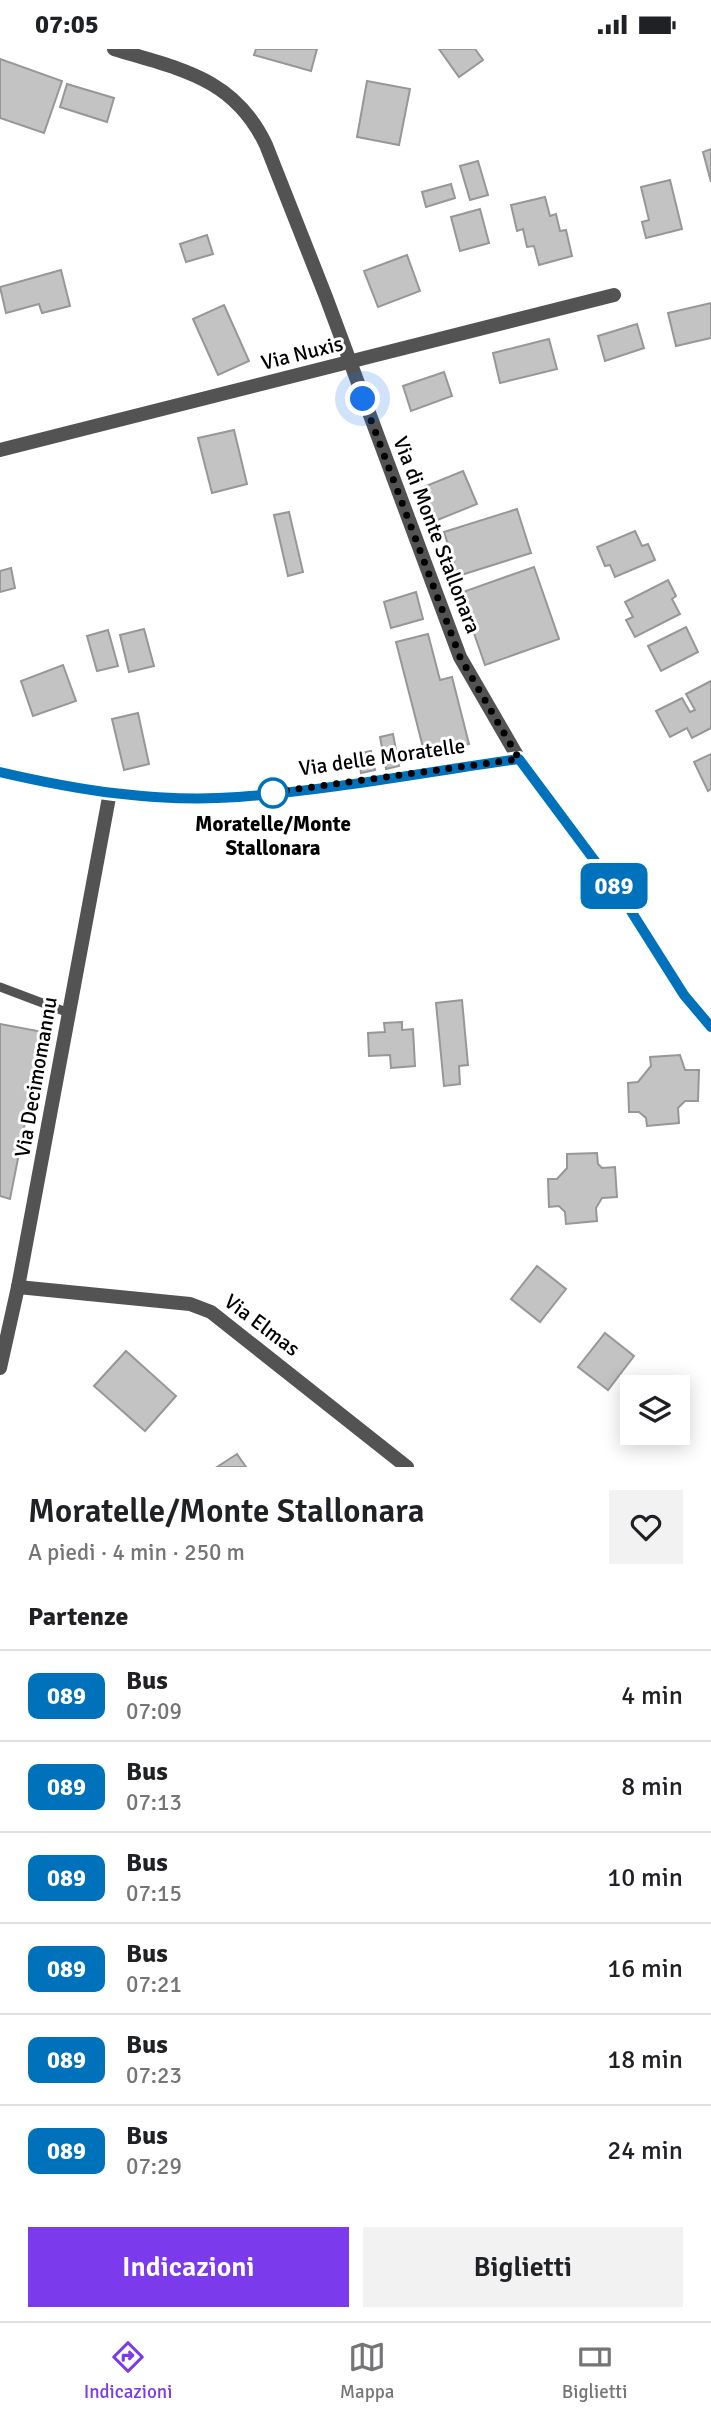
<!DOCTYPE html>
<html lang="it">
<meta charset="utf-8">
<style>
:root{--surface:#fff;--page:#f2f2f2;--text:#202124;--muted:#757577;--line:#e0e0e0;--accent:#7c3aed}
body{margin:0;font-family:Signika,sans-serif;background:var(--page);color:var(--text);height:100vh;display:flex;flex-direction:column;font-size:26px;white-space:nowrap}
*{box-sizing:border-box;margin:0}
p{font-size:23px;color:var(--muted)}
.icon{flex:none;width:38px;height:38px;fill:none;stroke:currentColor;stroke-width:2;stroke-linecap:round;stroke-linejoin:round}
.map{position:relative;height:1418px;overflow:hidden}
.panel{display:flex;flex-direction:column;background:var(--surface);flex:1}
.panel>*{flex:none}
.badge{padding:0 14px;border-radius:10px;font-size:24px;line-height:46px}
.controls{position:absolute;left:620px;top:1326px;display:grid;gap:14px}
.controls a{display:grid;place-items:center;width:70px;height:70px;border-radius:0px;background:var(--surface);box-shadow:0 4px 18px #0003;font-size:35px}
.you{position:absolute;width:35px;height:35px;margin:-18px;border:5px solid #fff;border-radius:50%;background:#1a73e8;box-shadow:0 0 0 10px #1a73e833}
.map>.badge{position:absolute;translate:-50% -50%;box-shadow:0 0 0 4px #fff}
h2{padding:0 28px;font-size:26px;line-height:63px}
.round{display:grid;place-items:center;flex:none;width:74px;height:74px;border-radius:0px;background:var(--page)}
.overview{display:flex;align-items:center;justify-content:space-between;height:119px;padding:0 28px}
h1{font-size:33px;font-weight:600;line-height:52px}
.primary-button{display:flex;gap:14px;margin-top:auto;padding:14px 28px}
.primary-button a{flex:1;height:80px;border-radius:0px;background:var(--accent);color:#fff;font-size:28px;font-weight:600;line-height:80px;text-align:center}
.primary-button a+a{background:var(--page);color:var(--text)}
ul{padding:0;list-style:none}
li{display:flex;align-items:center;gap:21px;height:91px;padding:0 28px;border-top:2px solid var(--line)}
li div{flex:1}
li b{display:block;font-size:26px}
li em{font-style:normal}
li .badge{min-width:77px;font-weight:700;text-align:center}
.status{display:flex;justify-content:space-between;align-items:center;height:49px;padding:0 35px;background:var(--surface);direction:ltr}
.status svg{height:19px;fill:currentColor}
.menu{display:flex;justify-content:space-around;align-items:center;height:98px;border-top:2px solid var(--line);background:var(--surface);font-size:19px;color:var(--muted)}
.menu a{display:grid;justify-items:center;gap:4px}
.menu .active{color:var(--accent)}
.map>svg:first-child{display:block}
</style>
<div class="status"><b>07:05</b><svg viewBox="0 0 49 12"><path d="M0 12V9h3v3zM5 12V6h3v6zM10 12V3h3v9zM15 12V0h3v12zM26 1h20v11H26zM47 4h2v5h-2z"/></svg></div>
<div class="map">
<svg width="711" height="1418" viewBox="0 0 711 1418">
<rect width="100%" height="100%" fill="#fff"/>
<!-- building -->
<g fill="#c3c3c3" stroke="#979797" stroke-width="2">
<path d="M256,0H317L311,22L254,6Z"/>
<path d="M439,0H475L483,11L459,28Z"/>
<path d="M0,10L62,32L44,84L0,69Z"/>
<path d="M367,32L410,40L399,96L357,88Z"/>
<path d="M67,35L114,49L107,73L60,58Z"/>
<path d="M711,100V133L703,103Z"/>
<path d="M478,112L488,146L470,151L460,117Z"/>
<path d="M670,131L682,180L646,189L642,173L649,171L641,138Z"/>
<path d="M451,135L455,149L426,158L422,143Z"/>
<path d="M545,148L550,167L556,165L560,182L566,181L572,207L539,216L534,197L527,198L523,180L517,182L511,156Z"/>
<path d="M480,160L489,194L460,202L451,168Z"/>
<path d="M207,186L213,205L186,213L180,195Z"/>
<path d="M407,206L420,242L378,258L364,222Z"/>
<path d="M61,221L70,257L42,264L39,255L6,264L0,238Z"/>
<path d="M711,254V289L676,297L668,264Z"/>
<path d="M224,256L249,312L218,326L193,270Z"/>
<path d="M637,275L644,299L605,312L598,287Z"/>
<path d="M549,290L557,320L500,334L493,304Z"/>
<path d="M444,323L452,347L411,362L403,337Z"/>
<path d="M234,381L247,435L212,444L198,389Z"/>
<path d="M463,422L477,455L435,472L421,439Z"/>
<path d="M517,460L531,504L458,527L444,483Z"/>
<path d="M289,463L303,523L288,527L274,466Z"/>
<path d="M635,482L642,497L648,495L655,511L615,528L610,516L605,517L597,498Z"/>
<path d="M534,518L559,590L485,616L460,544Z"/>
<path d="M11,519L15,539L0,543V522Z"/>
<path d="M668,531L676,547L672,550L680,565L635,588L626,571L633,568L625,553Z"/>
<path d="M416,543L423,570L391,579L384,553Z"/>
<path d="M686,578L698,603L661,622L648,597Z"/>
<path d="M144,580L154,617L129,623L120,586Z"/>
<path d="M108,581L118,617L97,622L87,587Z"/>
<path d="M428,585L440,631L452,628L469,695L425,706L396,593Z"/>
<path d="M63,616L76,652L33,667L21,632Z"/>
<path d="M711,632V679L692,689L687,679L670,688L656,662L682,649L690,663L695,661L686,645Z"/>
<path d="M138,664L149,715L124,721L112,670Z"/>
<path d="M393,685L399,717L386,720L380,688Z"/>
<path d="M371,702L375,721L361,724L357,705Z"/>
<path d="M711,705V740L708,742L694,713Z"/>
<path d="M462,951L468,1016L459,1017L460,1035L444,1037L436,954Z"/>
<path d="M402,973V981L413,980L415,1017L391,1019L390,1006L369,1007L368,984L385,983L384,974Z"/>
<path d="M0,975L43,983L10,1150L0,1147Z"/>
<path d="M680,1006L685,1021H699L698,1052H685L678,1059L679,1074L647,1077L646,1069L639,1063H629L628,1034L638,1033L651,1017L650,1008Z"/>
<path d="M597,1104L598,1115L602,1119L615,1118L617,1148L602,1149L596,1159L597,1172L566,1175L565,1163L559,1157L549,1158L548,1130H557L567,1119V1105Z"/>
<path d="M537,1217L566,1240L540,1273L511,1250Z"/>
<path d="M605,1284L634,1307L608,1341L578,1318Z"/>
<path d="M126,1302L176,1347L145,1382L94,1337Z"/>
<path d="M237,1405L246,1418H217Z"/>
</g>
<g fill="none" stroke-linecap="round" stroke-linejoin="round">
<!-- service -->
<path stroke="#535353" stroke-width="9" d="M0,938L69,964"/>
<!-- minor -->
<g stroke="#535353" stroke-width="14">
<path d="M114,0C179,20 234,28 266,96L326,248L460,608L519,710L624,851L684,946L711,978"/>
<path d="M0,401L614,246"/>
<path d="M0,723C77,741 159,755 238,748C332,741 426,723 519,710"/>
<path d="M18,1238L190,1255L211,1263L407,1418"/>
<path d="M0,1319L18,1238L110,743"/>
</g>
</g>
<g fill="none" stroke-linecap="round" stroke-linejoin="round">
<defs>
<path id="line" d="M0,723C77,741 158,754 238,748C332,741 426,723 519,710L624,851L684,946L711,978"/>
</defs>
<!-- line casing -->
<use href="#line" stroke="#fff" stroke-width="16"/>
<!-- line -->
<use href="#line" stroke="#0072bc" stroke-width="10"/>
<!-- walk -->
<path stroke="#000" stroke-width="7" stroke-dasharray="0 12.6" d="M273,744L261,745L519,710L460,608L363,350"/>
</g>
<!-- markers -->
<circle fill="#fff" stroke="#0072bc" stroke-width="3.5" cx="273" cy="744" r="14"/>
<g text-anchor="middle" stroke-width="6" stroke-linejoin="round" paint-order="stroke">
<!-- street labels -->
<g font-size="21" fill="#000" stroke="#fff">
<text transform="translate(302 304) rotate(-14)" y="7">Via Nuxis</text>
<text transform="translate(437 486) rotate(69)" y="7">Via di Monte Stallonara</text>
<text transform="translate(382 708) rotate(-8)" y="7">Via delle Moratelle</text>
<text transform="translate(36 1028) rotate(-80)" y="7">Via Decimomannu</text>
<text transform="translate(262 1276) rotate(37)" y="7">Via Elmas</text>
</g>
<!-- stop labels -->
<g font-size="21" font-weight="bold" fill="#000" stroke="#fff">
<text x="273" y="782">Moratelle/Monte<tspan x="273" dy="24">Stallonara</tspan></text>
</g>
</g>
</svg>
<div class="controls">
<a><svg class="icon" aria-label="layers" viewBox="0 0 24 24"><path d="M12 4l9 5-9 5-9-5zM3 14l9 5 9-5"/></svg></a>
</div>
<div class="you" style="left:363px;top:350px"></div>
<b class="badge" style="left:614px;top:837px;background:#0072bc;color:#fff">089</b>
</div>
<section class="panel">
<div class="overview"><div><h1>Moratelle/Monte Stallonara</h1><p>A piedi · 4 min · 250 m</p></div><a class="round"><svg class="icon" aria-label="heart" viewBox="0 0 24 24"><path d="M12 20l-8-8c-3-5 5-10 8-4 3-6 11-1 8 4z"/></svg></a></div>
<h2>Partenze</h2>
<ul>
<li><span class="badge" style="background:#0072bc;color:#fff">089</span><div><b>Bus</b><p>07:09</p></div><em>4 min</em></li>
<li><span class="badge" style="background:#0072bc;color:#fff">089</span><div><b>Bus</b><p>07:13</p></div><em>8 min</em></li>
<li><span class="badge" style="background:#0072bc;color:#fff">089</span><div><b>Bus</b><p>07:15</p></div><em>10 min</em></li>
<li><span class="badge" style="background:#0072bc;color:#fff">089</span><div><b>Bus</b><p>07:21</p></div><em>16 min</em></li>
<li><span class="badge" style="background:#0072bc;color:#fff">089</span><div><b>Bus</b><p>07:23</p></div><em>18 min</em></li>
<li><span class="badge" style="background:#0072bc;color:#fff">089</span><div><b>Bus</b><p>07:29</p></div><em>24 min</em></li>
</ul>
<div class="primary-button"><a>Indicazioni</a><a>Biglietti</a></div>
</section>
<nav class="menu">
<a class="active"><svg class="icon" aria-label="directions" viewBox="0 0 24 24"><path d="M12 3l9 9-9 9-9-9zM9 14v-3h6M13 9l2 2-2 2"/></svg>Indicazioni</a>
<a><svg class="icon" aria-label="map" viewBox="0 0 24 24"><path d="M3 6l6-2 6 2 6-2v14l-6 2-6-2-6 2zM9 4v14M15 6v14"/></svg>Mappa</a>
<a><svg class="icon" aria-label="tickets" viewBox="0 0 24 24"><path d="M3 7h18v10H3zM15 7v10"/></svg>Biglietti</a>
</nav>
